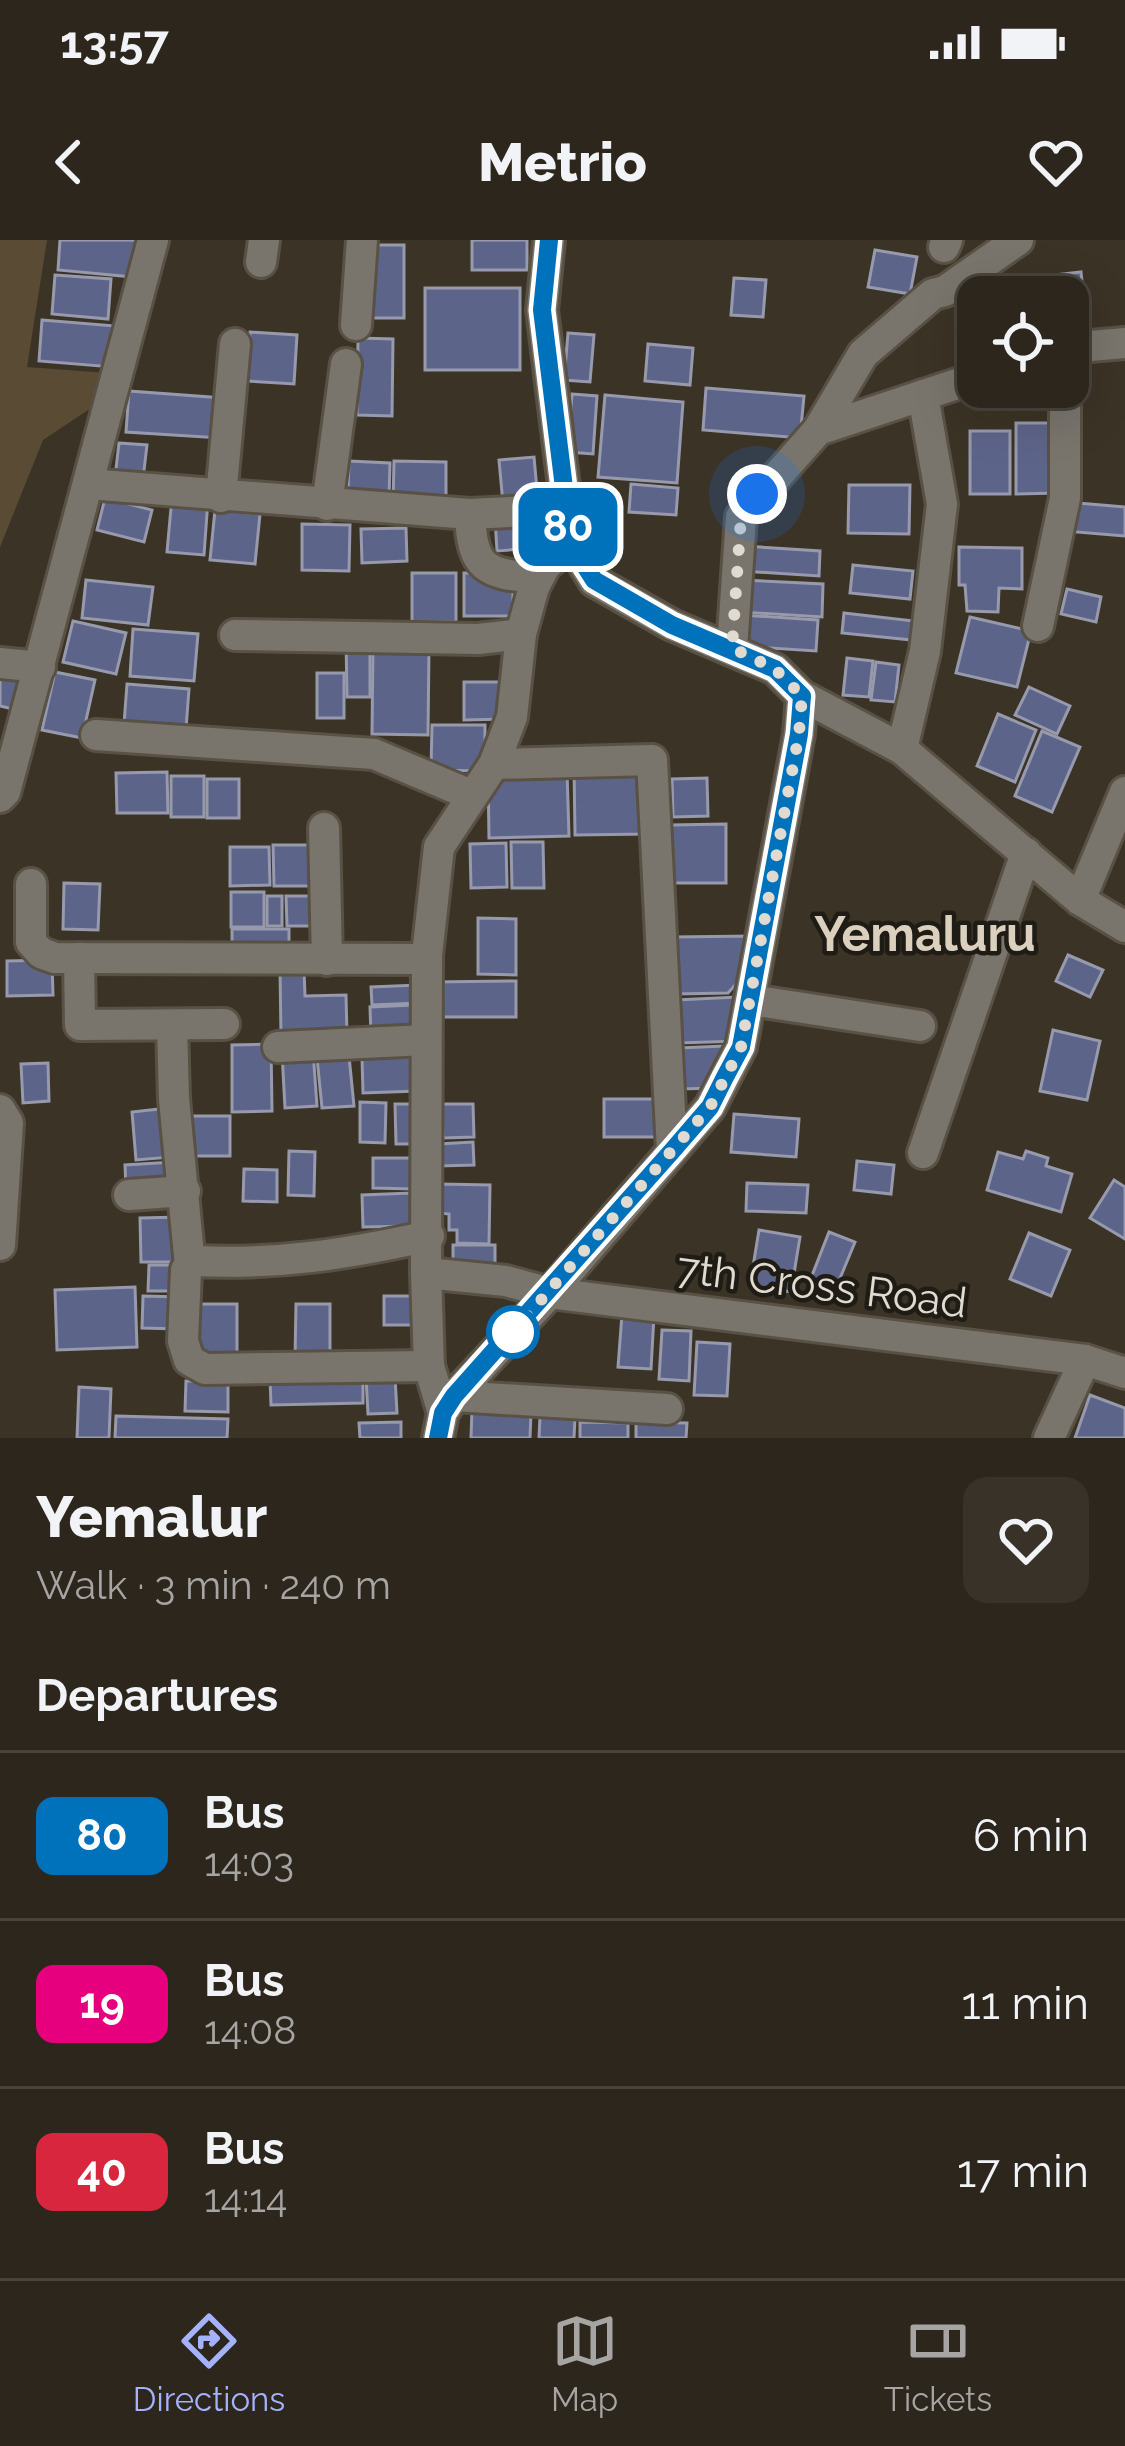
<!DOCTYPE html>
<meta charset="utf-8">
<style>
:root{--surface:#2c261c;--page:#383229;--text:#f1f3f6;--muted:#a6a5a3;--line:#48433b;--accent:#a4b2fc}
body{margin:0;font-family:Raleway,sans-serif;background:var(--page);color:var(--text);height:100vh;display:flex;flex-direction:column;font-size:45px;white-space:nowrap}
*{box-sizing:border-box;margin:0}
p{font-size:39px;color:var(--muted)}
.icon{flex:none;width:66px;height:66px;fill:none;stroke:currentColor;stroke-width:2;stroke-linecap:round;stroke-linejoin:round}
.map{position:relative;height:1198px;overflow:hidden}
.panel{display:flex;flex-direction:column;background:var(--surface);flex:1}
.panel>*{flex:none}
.badge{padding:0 24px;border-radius:18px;font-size:42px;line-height:78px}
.controls{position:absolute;left:957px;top:36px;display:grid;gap:24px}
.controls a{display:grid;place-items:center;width:132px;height:132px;border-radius:24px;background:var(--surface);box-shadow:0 12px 48px #0002,0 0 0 3px var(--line);font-size:60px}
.you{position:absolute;width:60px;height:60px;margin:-30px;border:9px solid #fff;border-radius:50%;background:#1a73e8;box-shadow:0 0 0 18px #1a73e833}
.map>.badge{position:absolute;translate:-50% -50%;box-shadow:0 0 0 6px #fff}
h2{padding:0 36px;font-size:45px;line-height:108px}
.round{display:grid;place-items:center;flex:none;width:126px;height:126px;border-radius:24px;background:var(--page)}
.overview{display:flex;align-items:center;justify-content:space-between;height:204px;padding:0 36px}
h1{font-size:57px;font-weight:800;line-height:90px}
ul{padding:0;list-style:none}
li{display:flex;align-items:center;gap:36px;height:168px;padding:0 36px;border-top:3px solid var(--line)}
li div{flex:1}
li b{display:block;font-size:45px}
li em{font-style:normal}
li .badge{min-width:132px;font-weight:700;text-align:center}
.status{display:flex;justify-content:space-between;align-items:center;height:84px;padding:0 60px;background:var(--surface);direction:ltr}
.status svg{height:33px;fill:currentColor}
header{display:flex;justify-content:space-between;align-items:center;height:156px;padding:0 36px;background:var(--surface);font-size:54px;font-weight:800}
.tabs{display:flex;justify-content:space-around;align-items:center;height:168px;border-top:3px solid var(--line);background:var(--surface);font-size:33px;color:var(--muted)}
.tabs a{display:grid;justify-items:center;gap:6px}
.tabs .selected{color:var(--accent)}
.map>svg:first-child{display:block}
</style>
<div class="status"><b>13:57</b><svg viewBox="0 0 49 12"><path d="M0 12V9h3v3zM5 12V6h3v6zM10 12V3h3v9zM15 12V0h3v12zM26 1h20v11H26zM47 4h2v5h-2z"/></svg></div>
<header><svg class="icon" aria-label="back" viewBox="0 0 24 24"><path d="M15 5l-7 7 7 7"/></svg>Metrio<svg class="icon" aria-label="heart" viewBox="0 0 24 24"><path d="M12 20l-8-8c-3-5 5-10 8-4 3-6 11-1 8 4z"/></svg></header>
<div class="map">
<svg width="1125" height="1198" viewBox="0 0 1125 1198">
<rect width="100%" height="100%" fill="#3b3325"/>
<!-- green -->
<path fill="#5a4c34" d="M0,0H47L27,127L107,133L100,162L43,200L0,307Z"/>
<!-- building -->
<g fill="#5d6489" stroke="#979aac" stroke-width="3">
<path d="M60,0H136L133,37L58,30Z"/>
<rect x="472" y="0" width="55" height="30"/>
<rect x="367" y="5" width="37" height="73"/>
<path d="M875,10L917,17L910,54L868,47Z"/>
<path d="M1081,32L1084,60L1068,62V57H1056L1054,35Z"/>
<path d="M55,35L111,39L108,79L52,74Z"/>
<path d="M1011,35H1047L1046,57H1011Z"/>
<path d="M734,38L766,40L763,77L731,75Z"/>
<rect x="425" y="48" width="95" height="82"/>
<path d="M42,80L116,86L112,127L39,121Z"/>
<path d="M250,92L297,95L294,144L247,141Z"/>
<path d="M568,93L594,95L590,142L564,140Z"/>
<path d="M358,98L393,99L392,176L357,175Z"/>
<path d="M648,104L693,108L690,145L645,141Z"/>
<path d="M706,148L804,156L800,198L703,190Z"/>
<path d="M129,151L223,158L220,198L126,192Z"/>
<path d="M572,154L597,156L593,214L568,212Z"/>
<path d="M605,155L683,162L677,243L598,237Z"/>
<path d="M1016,183H1058V253L1016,254Z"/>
<rect x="970" y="191" width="40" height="63"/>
<path d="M119,203L147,205L143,239L115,237Z"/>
<path d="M534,217L538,261L503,264L499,220Z"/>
<path d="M349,221L390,223L389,258L348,252Z"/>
<path d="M394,221L446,222V264L393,263Z"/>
<path d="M631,244L678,248L676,275L629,272Z"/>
<path d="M849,245H910L909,294L848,293Z"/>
<path d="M172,257L208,260L204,315L167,312Z"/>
<path d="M105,258L152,270L144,302L97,290Z"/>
<path d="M1066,262L1125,267V296L1064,291Z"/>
<path d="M215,270L260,274L255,324L210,320Z"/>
<path d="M543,275L546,307L497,311L495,279Z"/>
<path d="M302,284L350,285L349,331L302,330Z"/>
<path d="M406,288L407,321L362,323L361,289Z"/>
<path d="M745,306L820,311L819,336L743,331Z"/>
<path d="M959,307L1022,308V349L999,348L998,372L967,371L965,345H959Z"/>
<path d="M853,325L913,331L910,359L850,353Z"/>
<rect x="412" y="333" width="44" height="49"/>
<rect x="464" y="333" width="49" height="43"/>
<path d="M86,340L153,347L148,385L82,378Z"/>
<path d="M743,340L823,344L822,377L741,372Z"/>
<path d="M1067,349L1101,357L1096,382L1061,374Z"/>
<path d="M844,373L914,381L912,400L842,393Z"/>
<path d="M741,375L818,380L816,411L739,406Z"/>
<path d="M970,377L1031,391L1017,447L956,433Z"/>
<path d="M73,381L126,393L116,434L63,422Z"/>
<path d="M133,389L198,394L194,441L130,436Z"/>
<path d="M346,399H370V457H347Z"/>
<path d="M373,406L429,407L428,495L372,494Z"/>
<path d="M847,418L873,421L869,457L843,455Z"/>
<path d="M876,422L899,425L895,462L871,460Z"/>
<path d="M0,429L30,435L21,471L0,466Z"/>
<path d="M55,432L95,440L82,498L42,490Z"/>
<rect x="317" y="433" width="27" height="45"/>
<path d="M464,442H505L506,479L464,480Z"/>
<path d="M127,444L189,449L186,489L124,484Z"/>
<path d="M1029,447L1070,466L1057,494L1015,475Z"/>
<path d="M998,474L1036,490L1015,542L977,526Z"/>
<path d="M432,485H485V531L431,530Z"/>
<path d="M1042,491L1080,507L1052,572L1015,556Z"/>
<path d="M647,525L649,594L575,595L574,527Z"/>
<path d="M567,530L569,596L489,598L488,532Z"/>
<path d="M167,532L168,573H117L116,533Z"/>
<rect x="171" y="536" width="33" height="41"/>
<path d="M707,538L708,576L673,577L672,539Z"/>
<rect x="207" y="539" width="32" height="39"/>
<path d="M726,584V643H671V585Z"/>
<path d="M511,602H543L544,648H512Z"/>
<path d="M506,603L507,647L471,648L470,604Z"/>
<path d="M273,605H312V646H274Z"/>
<path d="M230,607H269L270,645L230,646Z"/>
<path d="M64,643L100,644L98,690L63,689Z"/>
<rect x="231" y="652" width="33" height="35"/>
<rect x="267" y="656" width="15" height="30"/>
<path d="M286,656H312L313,686H287Z"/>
<path d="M478,678L516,679V735L478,734Z"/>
<rect x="232" y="689" width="57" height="26"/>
<path d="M753,696V725L728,753L674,754L673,697Z"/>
<path d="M1068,715L1103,730L1090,757L1056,741Z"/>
<path d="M52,720L53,755L7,756V721Z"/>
<path d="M304,729L305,756L346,755L347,795L281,797L280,730Z"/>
<path d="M516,741V777H433V742Z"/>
<path d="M419,745L420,763L372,765L371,747Z"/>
<path d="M738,757L740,801L678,803L676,760Z"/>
<path d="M414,765L416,796L371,798L370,767Z"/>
<path d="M1053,790L1100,801L1087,860L1040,851Z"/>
<path d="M271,804L272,871L232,872V805Z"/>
<path d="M724,806L725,833L717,848L680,849L679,808Z"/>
<path d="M313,811L317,866L285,868L282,813Z"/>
<path d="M349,816L354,866L322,868L317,818Z"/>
<path d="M416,816L417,851L363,853L362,818Z"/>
<path d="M48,823L49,861L23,863L21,824Z"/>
<path d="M604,859H658L657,897H604Z"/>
<path d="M360,862L386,863L385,903L360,902Z"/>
<path d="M395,864H412L413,904H396Z"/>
<path d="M442,864H473L474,897L443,898Z"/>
<path d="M168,868L172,917L136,920L132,872Z"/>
<path d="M734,874L799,879L796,917L731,912Z"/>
<rect x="189" y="876" width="41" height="40"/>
<path d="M473,902L474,925L439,926L438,904Z"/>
<path d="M289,911L315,912L314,956L288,955Z"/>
<path d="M1026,911L1048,918L1046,926L1072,934L1061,972L987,950L998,912L1023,919Z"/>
<path d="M373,918H413V949L373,948Z"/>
<path d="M857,921L894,925L891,954L854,950Z"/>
<path d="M173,922L175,948L126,950L125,925Z"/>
<path d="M244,929L277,930V962L243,961Z"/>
<path d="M1114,940L1125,947V999L1090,978Z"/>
<path d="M747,943L808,945L806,973L746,971Z"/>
<path d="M440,944L490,945L489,1004L457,1003V990H449V974L439,973Z"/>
<path d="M411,953L412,986L363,987L362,955Z"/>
<path d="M182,977V1022H141L140,978Z"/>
<path d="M759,990L800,997L791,1052L750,1045Z"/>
<path d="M829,992L855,1002L836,1048L811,1038Z"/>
<path d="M1029,993L1070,1010L1051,1056L1010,1039Z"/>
<rect x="453" y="1005" width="42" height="30"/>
<path d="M149,1025H179V1051H148Z"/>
<path d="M135,1047L137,1107L57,1110L55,1050Z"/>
<path d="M143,1056L180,1057L179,1089L142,1088Z"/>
<rect x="384" y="1056" width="31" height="29"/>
<path d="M198,1064H237V1117L198,1118Z"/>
<path d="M296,1064H330V1119H295Z"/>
<path d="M622,1074L654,1076L651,1129L618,1127Z"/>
<path d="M662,1090L691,1091L689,1141L659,1139Z"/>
<path d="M697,1102L730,1104L727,1156L694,1155Z"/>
<path d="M363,1135V1163L271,1165L270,1138Z"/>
<path d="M395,1136L397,1173L368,1174L366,1137Z"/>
<path d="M186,1141H228V1172L185,1171Z"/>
<path d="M79,1147L111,1149L109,1198H77Z"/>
<path d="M1090,1155L1125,1168V1198H1075Z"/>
<path d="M472,1169L531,1172L530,1198H471Z"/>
<path d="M116,1176L228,1179L227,1198H115Z"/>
<path d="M540,1176L575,1178L574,1198H539Z"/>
<path d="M401,1182V1198H360L359,1183Z"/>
<path d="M580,1182L628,1183V1198H580Z"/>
<path d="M636,1182L687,1183L686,1198H636Z"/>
</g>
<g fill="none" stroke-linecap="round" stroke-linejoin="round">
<defs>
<g id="minor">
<path d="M944,7L947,0"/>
<path d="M261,22L264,0"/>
<path d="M356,85L362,0"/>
<path d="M1068,108L1125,103"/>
<path d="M818,190L978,137"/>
<path d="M88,244L470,274L566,269"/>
<path d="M221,257L235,104"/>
<path d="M327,265L346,124"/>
<path d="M470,274C472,329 485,334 538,338"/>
<path d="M1038,386L1065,258V147"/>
<path d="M235,395L478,399L521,394"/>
<path d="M732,408L741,277L818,190L863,114L933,54L945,51L1018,0"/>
<path d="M0,423L40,427"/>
<path d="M802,456L902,509L1080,660L1125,687"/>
<path d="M96,495L374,514L471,555"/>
<path d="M902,509L925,411L942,264L923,155"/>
<path d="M494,524L652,520L672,911"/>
<path d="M0,557L5,552L153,0"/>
<path d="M324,588L327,720"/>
<path d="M31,644V702L41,713L55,718L427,719"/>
<path d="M1080,660L1125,552"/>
<path d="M79,718L80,785L224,784"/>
<path d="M751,760L920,786"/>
<path d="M172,785L174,859L190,1026"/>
<path d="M278,807L426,800"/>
<path d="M0,870L8,883L0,1005"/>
<path d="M923,913L1026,613"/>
<path d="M129,955L185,951"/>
<path d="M429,996C347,1014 279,1025 195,1021L186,1030L183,1101L189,1120L205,1129L429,1126"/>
<path d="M426,1033L506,1041L550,1053L1085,1120L1125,1133"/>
<path d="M454,1156L667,1169"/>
<path d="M443,1173L429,1126L426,1033L427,715L439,607L494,524L512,477L521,394L534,347L545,326L571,303"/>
<path d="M438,1198L443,1173L454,1156L550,1053L710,867L741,807L799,494L802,456L775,429L672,385L594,341L571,303L542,70L549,0"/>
<path d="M1049,1198L1085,1120"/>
</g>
</defs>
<!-- minor casing -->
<use href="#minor" stroke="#595144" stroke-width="36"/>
<!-- minor -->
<use href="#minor" stroke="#79756d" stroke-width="30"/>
</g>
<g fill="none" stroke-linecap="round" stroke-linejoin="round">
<defs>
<path id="line" d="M438,1198L443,1173L454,1156L672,911L710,867L725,837L741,807L799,494L802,456L775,429L672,385L594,340L571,304L542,70L549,0"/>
</defs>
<!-- line casing -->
<use href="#line" stroke="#fff" stroke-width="27"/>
<!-- line -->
<use href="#line" stroke="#0072bc" stroke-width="18"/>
<!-- walk -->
<path stroke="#e0dad1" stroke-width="12" stroke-dasharray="0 21.6" d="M513,1092L710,867L741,807L799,494L802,456L775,429L732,408L741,277L757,254"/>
</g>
<!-- markers -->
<circle fill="#fff" stroke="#0072bc" stroke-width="6" cx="513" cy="1092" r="24"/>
<g text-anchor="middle" stroke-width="9" stroke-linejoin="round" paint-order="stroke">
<!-- street labels -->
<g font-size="42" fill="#e0dad1" stroke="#1f1b15">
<text transform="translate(822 1045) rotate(7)" y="15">7th Cross Road</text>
</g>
<!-- quarter labels -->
<g font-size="48" font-weight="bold" fill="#dbd0be" stroke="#1f1b15">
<text x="925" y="711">Yemaluru</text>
</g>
</g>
</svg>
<div class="controls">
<a><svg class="icon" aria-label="locate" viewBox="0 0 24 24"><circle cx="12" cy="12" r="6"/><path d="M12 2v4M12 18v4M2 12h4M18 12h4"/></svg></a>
</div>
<div class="you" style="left:757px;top:254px"></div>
<b class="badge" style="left:568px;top:287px;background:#0072bc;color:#fff">80</b>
</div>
<section class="panel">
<div class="overview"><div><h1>Yemalur</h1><p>Walk · 3 min · 240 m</p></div><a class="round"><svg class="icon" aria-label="heart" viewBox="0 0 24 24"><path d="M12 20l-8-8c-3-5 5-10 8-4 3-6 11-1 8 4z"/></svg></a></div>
<h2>Departures</h2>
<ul>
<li><span class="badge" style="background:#0072bc;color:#fff">80</span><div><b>Bus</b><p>14:03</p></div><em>6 min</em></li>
<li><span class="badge" style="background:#e6007e;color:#fff">19</span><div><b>Bus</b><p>14:08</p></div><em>11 min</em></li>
<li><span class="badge" style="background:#d7263d;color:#fff">40</span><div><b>Bus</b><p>14:14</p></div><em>17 min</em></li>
</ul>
</section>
<nav class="tabs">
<a class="selected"><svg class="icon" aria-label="directions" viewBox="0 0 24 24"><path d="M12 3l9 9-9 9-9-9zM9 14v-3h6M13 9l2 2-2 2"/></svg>Directions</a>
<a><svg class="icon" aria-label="map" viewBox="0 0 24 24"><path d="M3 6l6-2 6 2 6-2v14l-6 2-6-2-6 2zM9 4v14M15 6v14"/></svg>Map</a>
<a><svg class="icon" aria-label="tickets" viewBox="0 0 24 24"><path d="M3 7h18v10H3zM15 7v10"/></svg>Tickets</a>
</nav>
